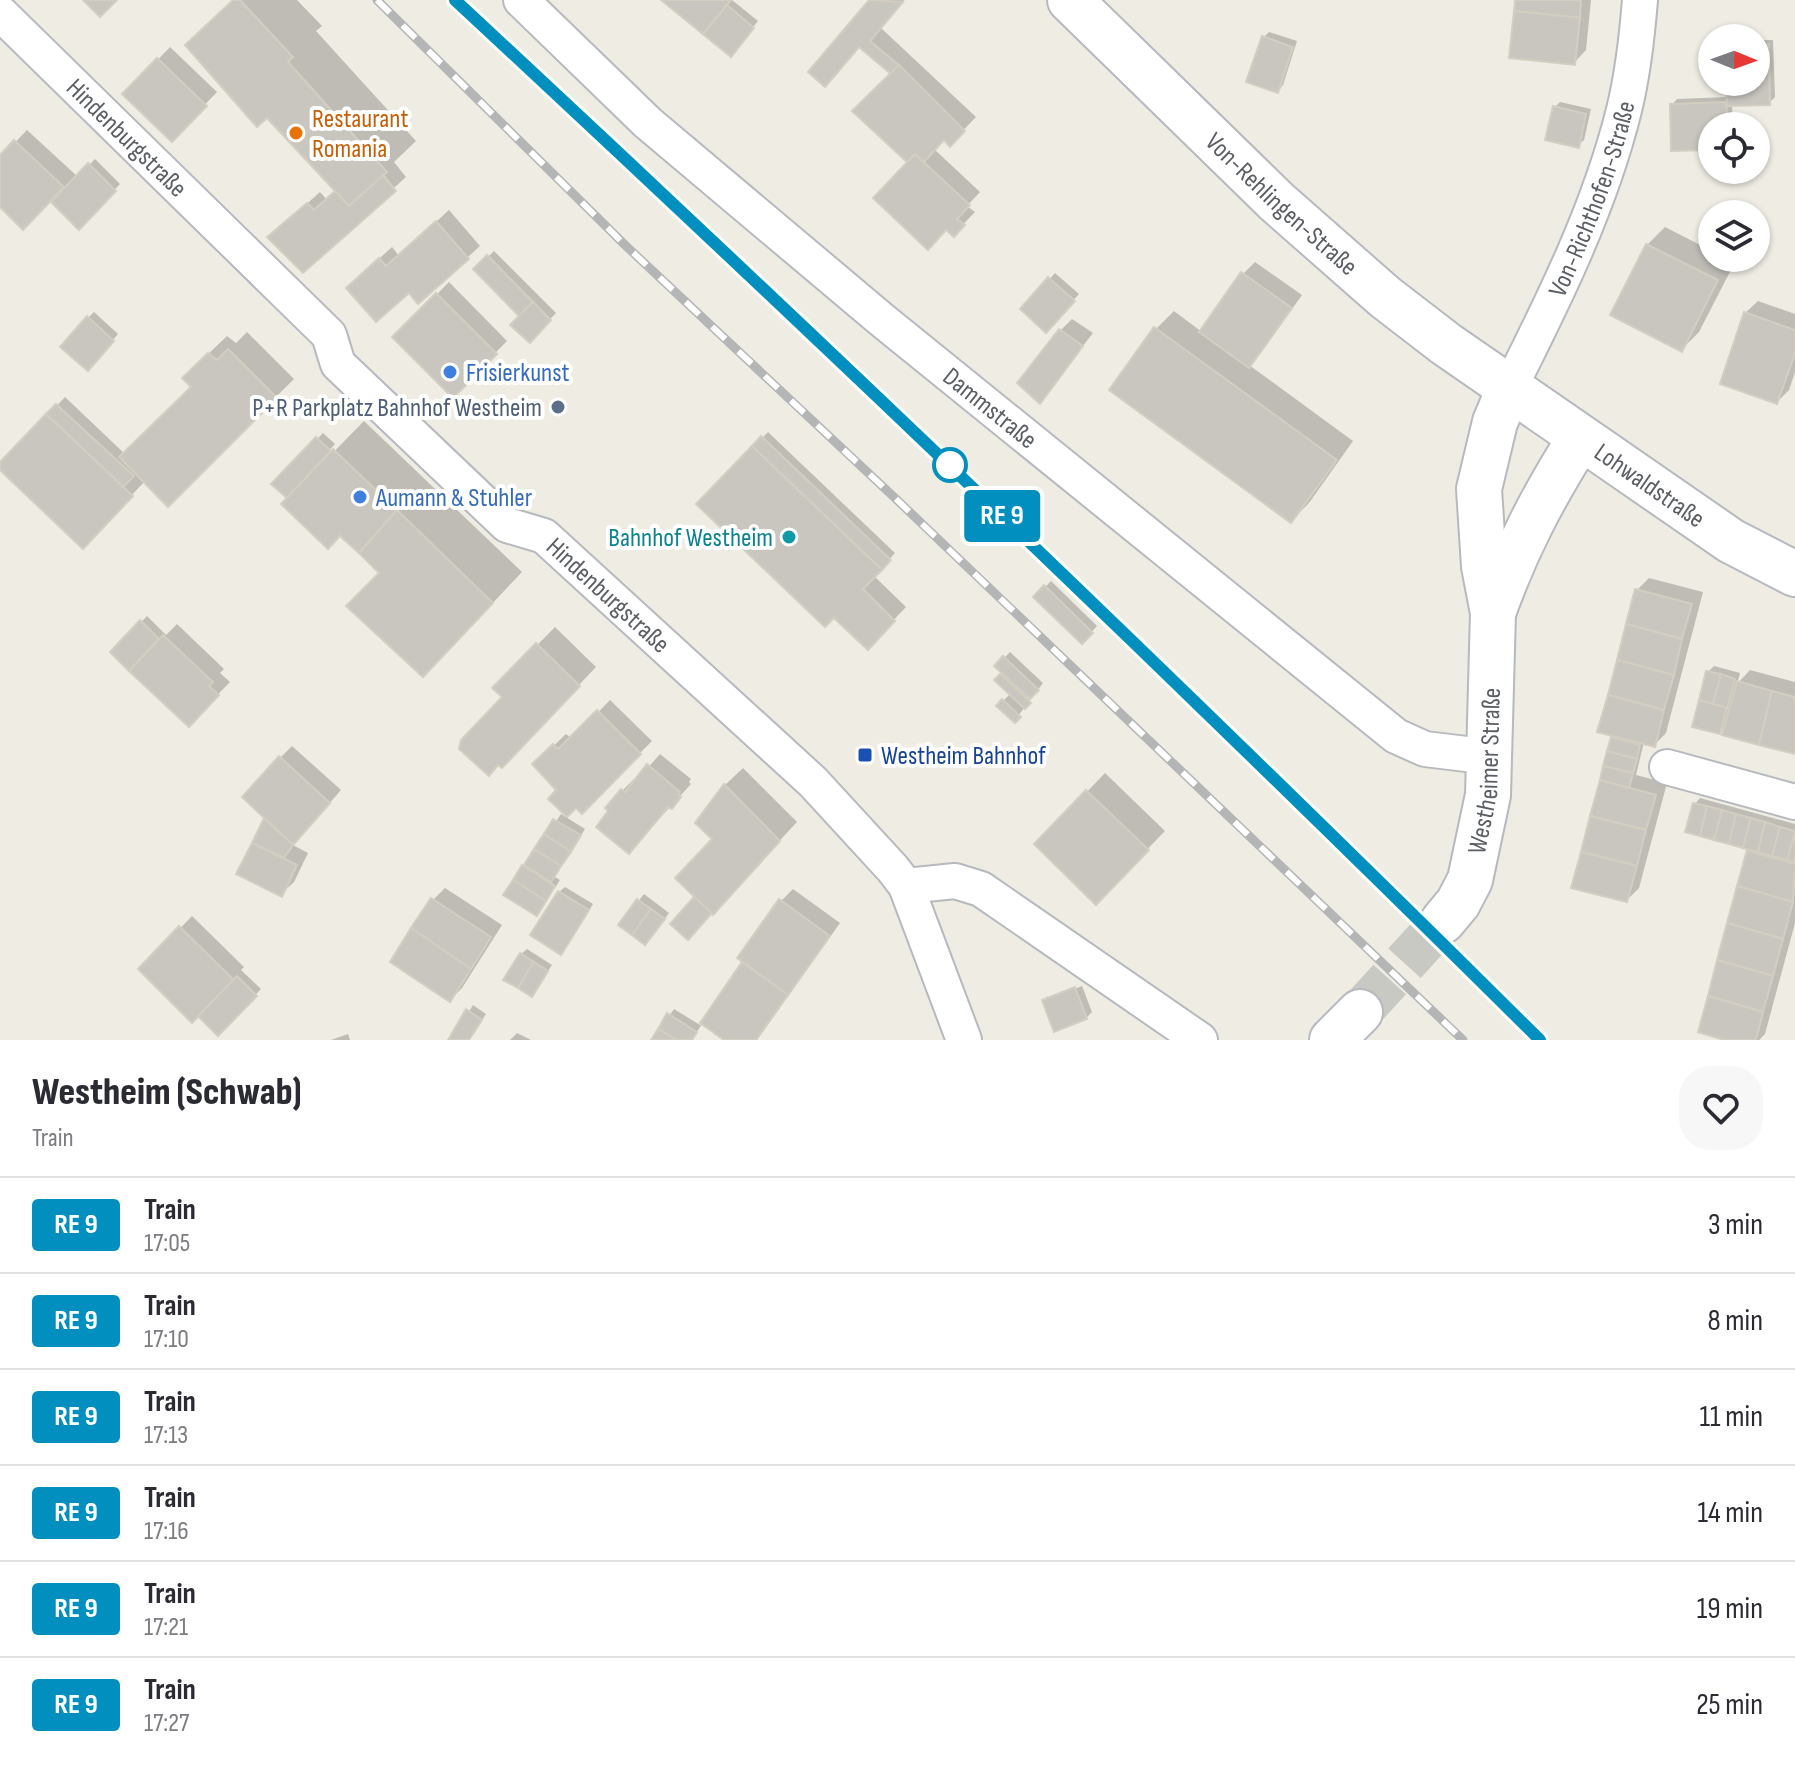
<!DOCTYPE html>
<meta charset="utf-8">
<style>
:root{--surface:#fff;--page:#f7f7f7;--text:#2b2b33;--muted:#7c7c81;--line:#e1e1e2}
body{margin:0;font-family:"Sofia Sans Condensed",sans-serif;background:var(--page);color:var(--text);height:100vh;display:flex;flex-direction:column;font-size:30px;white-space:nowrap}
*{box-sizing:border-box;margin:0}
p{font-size:26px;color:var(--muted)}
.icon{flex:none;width:44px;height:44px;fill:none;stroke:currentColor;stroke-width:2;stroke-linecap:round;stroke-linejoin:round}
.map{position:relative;height:1040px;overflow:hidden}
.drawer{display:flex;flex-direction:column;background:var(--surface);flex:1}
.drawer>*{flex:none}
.badge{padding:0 16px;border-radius:6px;font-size:28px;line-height:52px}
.needle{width:52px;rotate:91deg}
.buttons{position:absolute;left:1698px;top:24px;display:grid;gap:16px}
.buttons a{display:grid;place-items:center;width:72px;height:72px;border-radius:50%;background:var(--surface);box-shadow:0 2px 6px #0004;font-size:40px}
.map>.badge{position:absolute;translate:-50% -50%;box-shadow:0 0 0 4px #fff}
.round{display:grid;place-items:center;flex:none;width:84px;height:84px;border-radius:32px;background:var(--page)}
.headline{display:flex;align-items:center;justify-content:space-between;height:136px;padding:0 32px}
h1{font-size:38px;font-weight:800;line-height:60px}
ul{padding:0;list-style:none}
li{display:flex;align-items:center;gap:24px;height:96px;padding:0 32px;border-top:2px solid var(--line)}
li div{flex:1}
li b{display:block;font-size:30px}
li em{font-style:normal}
li .badge{min-width:88px;font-weight:700;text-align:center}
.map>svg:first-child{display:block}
</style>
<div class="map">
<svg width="1795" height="1040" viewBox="0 0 1795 1040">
<rect width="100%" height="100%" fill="#eeece3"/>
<!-- shadow -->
<g fill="#0003">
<path d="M234,0H297L322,26L316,31L416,141L394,162L406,177L303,270L282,226L320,192L327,200L337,191Z"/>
<path d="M664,0H732L758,21L731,54Z"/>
<path d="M872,0H904L881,28L976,117L950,144L944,138L934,149L980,192L967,206L975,212L954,234L909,162L855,111L894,74L860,45L810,72Z"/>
<path d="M1517,0H1591L1586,50L1574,63Z"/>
<path d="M1269,32L1297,41L1283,85L1278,91L1263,38Z"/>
<path d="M1756,40H1773L1775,97L1769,103L1732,104L1733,126H1712V148L1672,105L1677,99L1729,97L1728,82H1756Z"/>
<path d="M170,47L217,92L172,139L125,94Z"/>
<path d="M1560,102L1591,109L1584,140L1578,145L1555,107Z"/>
<path d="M27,130L78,177L95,159L120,184L79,227L51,199L0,204V158Z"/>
<path d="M449,210L480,246L419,302L409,290L360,276L392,247L399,256Z"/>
<path d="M1665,227L1712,251V258H1726L1735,262L1699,332L1681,350L1647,245Z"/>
<path d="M494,251L556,313L530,340L521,316L476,269Z"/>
<path d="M1255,262L1302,295L1261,353L1249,365L1353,441L1309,503L1291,521L1156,329L1174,311L1202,332L1243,274Z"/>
<path d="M1055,273L1079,294L1046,330L1023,309Z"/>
<path d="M449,282L507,341L453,396L395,337Z"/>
<path d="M1758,301L1795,314V372L1789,390L1777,402L1745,313Z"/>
<path d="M94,312L118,334L93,363L88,318Z"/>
<path d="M1072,319L1093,333L1040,401L1060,331Z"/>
<path d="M247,332L294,379L168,504L145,481L100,529L0,467L65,397L125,454L194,386L202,360L227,336L236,343Z"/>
<path d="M364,421L522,572L453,645L340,534L274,484L323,433L335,444L309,472L311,475Z"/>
<path d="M768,432L895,553L874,576L906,607L868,647L834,615L699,504Z"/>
<path d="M1649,578L1703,592L1666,733L1654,745L1644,742L1636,775L1667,783L1639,888L1627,900L1613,738L1616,735L1637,590Z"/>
<path d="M1051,581L1097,626L1082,642L1036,597Z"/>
<path d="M147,616L166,635L177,624L224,669L220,673L230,682L189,724L113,652Z"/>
<path d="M555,627L596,667L520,747L505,697L495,688Z"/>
<path d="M1010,652L1043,683L1015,720L999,705L1011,693L997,680L1004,672L997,665Z"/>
<path d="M1714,666L1740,673L1737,684L1750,670L1795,682V752L1727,724L1719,732L1708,672Z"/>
<path d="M610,700L652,741L582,811L535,764L566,734L572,739Z"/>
<path d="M292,746L341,790L293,845L308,853L294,882L281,894L239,873L267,818L280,758Z"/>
<path d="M660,754L691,779L689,782L691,784L629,852L622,791L634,779L636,781Z"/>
<path d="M743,768L797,822L731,893L673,923L697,896L715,838L698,822L725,785Z"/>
<path d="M1105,773L1165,831L1096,902L1037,844Z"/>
<path d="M1700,798L1795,824V923L1765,1034L1759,1040H1731L1749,851L1752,848L1695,804Z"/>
<path d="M561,814L585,829L555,877L560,880L542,908L506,894Z"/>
<path d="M565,887L593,904L566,947L559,892Z"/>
<path d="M445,888L502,925L462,988L450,1000L433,900Z"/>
<path d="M793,889L840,923L757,1040H728L703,1022L692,1040H653L674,1009L700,1025L745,962L781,901Z"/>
<path d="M644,894L669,913L651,937L621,924Z"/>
<path d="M192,916L244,967L241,970L261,989L218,1034L198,1014L141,969Z"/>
<path d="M527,949L552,965L532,995L521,954Z"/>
<path d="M1082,986L1092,1012L1086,1018L1044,1000L1048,996V1000Z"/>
<path d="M473,1005L486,1014L469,1040H452Z"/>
<path d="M517,1033L531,1040H510Z"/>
<path d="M348,1034L350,1040H331Z"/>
</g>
<!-- building -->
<g fill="#c9c6c0" stroke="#d3cec1" stroke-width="2">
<path d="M83,0H117L100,17Z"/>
<path d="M233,0H240L293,57L288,62L387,172L349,206L267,118L257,127L185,45Z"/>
<path d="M661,0H731L703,34Z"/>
<path d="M869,0L903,2L870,41L899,65L891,74L859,47L825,87L808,72Z"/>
<path d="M1515,0H1581L1580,18L1514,11Z"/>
<path d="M727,5L754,28L731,57L703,34Z"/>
<path d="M1514,11L1580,18L1575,65L1509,58Z"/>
<path d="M1262,36L1293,47L1278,93L1246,82Z"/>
<path d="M1769,44L1770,105L1727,106L1726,82H1756V45Z"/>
<path d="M157,58L207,106L172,142L122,94Z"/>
<path d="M899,65L965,131L950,147L944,140L924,162L915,154L907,162L852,111Z"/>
<path d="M1726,102L1728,126H1712V150L1671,151L1670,104Z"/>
<path d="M1553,106L1586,114L1579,148L1545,140Z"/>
<path d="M14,140L64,187L23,230L0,207V155Z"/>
<path d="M915,154L970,205L957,219L965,225L954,237L946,230L928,250L873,198Z"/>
<path d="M88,163L116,191L79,230L51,202Z"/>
<path d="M383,175L396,191L303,273L267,237L307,203L314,210L335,191L349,206Z"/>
<path d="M436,221L469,259L418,304L409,293L376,322L346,288L379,258L386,266Z"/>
<path d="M1646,244L1718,280L1682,352L1610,315Z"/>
<path d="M487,255L533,302L519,316L473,269Z"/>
<path d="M1241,272L1292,308L1249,368L1199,332Z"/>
<path d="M1048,277L1075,301L1046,333L1020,309Z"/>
<path d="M436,293L497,354L453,398L392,337Z"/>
<path d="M533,302L551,320L530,343L510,325Z"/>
<path d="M1744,312L1795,330V353L1777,404L1720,384Z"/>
<path d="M87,316L114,341L88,371L60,347Z"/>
<path d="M1154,327L1337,460L1291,523L1109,390Z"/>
<path d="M1059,329L1083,346L1040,404L1017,383Z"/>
<path d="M228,349L277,398L168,507L119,457L191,387L182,378L208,353L217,360Z"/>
<path d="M56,404L134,476L123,487L46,414Z"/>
<path d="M46,414L133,496L83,549L0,470V462Z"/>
<path d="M761,436L891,560L882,570L752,446Z"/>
<path d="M316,437L331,451L287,498L271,484Z"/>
<path d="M752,446L882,570L863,589L895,621L868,650L834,618L825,627L696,504Z"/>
<path d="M333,449L397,510L359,553L340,536L328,549L281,504Z"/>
<path d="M397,510L493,603L423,677L346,606L379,573L359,553Z"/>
<path d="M1044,585L1093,633L1082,644L1033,597Z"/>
<path d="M1635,589L1692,604L1682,639L1626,624Z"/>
<path d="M140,620L159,639L129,671L110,652Z"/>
<path d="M1626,624L1682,639L1674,675L1617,660Z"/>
<path d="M163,635L213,682L209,686L219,695L189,727L129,671Z"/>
<path d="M536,643L580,686L502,768L498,765L489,776L459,749L461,740L502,697L492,688Z"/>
<path d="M1003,656L1039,690L1030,699L994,666Z"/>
<path d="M1617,660L1674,675L1664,710L1608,695Z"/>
<path d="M1706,671L1721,674L1713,704L1699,700Z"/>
<path d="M1000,674L1031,703L1025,709L994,680Z"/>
<path d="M1721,674L1735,679L1727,708L1713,704Z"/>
<path d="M1737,681L1772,691L1759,745L1722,735Z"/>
<path d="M1772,691L1795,697V754L1759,745Z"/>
<path d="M1608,695L1664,710L1655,747L1597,732Z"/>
<path d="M1002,699L1021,717L1015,723L996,706Z"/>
<path d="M1699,700L1727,708L1720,734L1692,727Z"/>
<path d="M597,710L641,754L582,814L576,808L567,817L548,799L556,790L532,764L553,744L558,749Z"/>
<path d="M1611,737L1640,745L1637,759L1607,751Z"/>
<path d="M1607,751L1637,759L1633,773L1603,766Z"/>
<path d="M279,756L330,803L293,845L242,797Z"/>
<path d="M647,764L680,792L678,795L681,797L672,809L668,807L629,854L596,827L608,811L605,808L621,789L625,792Z"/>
<path d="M1603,766L1633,773L1629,788L1600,780Z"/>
<path d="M1600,780L1656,795L1646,830L1590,816Z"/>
<path d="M724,784L780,841L713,915L675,878L712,839L695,823Z"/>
<path d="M1086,790L1149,850L1096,905L1034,844Z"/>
<path d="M1693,803L1707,806L1700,836L1685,832Z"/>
<path d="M1707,806L1722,810L1714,840L1700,836Z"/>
<path d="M1722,810L1736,814L1729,844L1714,840Z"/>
<path d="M1736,814L1751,818L1743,848L1729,844Z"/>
<path d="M1590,816L1646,830L1637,866L1581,852Z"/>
<path d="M264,818L293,845L284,858L252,843Z"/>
<path d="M1751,818L1765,822L1758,852L1743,848Z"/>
<path d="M553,819L581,835L571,852L544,834Z"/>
<path d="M1765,822L1780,827L1772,856L1758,852Z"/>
<path d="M1780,827L1795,831L1787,860L1772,856Z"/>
<path d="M1795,831V862L1787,860Z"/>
<path d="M544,834L571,852L561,866L534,849Z"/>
<path d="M252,843L297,865L282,897L236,874Z"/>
<path d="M534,849L561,866L551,882L524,865Z"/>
<path d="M1747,850L1795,864L1793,902L1737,886Z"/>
<path d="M1581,852L1637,866L1627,902L1571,888Z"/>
<path d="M522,865L555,886L546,901L513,880Z"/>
<path d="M513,880L546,901L537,916L503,895Z"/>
<path d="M1737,886L1793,902L1783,939L1727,923Z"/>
<path d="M558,891L589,910L561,955L530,935Z"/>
<path d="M694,897L712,913L688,940L670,924Z"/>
<path d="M431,898L491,937L471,969L411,928Z"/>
<path d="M637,899L651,909L632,935L618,925Z"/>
<path d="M779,899L830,936L788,995L737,958Z"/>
<path d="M651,909L665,919L645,945L632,935Z"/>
<path d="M1727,923L1783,939L1773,976L1717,960Z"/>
<path d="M179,926L234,980L192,1023L138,969Z"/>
<path d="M411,928L471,969L450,1002L390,962Z"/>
<path d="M520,953L534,962L518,988L503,980Z"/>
<path d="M1717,960L1773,976L1763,1012L1708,996Z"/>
<path d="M534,962L548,971L532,997L518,988Z"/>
<path d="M742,962L788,995L756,1040H724L700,1023Z"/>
<path d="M237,976L257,996L218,1036L198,1016Z"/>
<path d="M1075,987L1087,1019L1054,1032L1042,1000Z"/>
<path d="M1708,996L1763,1012L1756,1040H1724L1698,1032Z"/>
<path d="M466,1009L482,1020L469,1040H448Z"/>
<path d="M667,1013L697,1032L692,1040H677L658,1029Z"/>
<path d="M658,1029L677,1040H651Z"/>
</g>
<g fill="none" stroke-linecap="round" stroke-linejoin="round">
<!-- tertiary-tunnel -->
<path stroke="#c9c9c3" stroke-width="44" stroke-dasharray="44 22" stroke-linecap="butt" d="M1360,1012L1443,921"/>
<defs>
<g id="minor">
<path id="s1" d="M521,0L648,123L882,320L1396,736L1425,749L1491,757"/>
<path id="s2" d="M0,13L329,335L338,364L507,525L544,536L813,782L893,869L906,886L964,1040"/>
<path id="s3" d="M1509,389C1554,300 1600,207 1624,110C1633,74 1637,37 1640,0"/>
<path d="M1667,767L1795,802"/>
<path d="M906,886L955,881L981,889L1200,1040"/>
</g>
<g id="tertiary">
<path id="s4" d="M1070,0L1277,202L1385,297L1446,344L1731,541L1795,574"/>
<path d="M1493,613C1516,548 1543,497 1580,438"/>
<path id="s5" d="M1443,921L1458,903L1470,880L1488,795L1493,613L1484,566L1479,489L1495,422L1509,389"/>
<path d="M1332,1040L1360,1012"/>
</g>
</defs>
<!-- minor casing -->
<use href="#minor" stroke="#b6b9bd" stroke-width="38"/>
<!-- tertiary casing -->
<use href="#tertiary" stroke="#b6b9bd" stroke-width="48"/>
<!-- minor -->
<use href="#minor" stroke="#fff" stroke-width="34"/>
<!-- tertiary -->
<use href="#tertiary" stroke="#fff" stroke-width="44"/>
<defs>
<g id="rail">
<path d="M377,0L625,245L895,498L1463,1040"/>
<path d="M455,0C821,342 1184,687 1540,1040"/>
</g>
</defs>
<!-- rail casing -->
<use href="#rail" stroke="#b4b5b5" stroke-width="9"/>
<!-- rail -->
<use href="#rail" stroke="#fff" stroke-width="6" stroke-dasharray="18" stroke-linecap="butt"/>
</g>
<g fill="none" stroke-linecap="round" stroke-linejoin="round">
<defs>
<path id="line" d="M455,0C822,341 1184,687 1540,1040"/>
</defs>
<!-- line casing -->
<use href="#line" stroke="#fff" stroke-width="18"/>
<!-- line -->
<use href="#line" stroke="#008fbf" stroke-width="12"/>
</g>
<!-- markers -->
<circle fill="#e8710a" stroke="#fff" stroke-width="3" cx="296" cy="133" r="8"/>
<g fill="#3f7fe0" stroke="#fff" stroke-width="3">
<circle cx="450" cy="372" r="8"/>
<circle cx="360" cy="497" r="8"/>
</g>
<circle fill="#5c6f8a" stroke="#fff" stroke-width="3" cx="558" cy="407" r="8"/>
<circle fill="#fff" stroke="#008fbf" stroke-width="4" cx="950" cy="465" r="16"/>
<circle fill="#0f9aa8" stroke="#fff" stroke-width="3" cx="789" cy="537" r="8"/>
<rect fill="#1a4fb4" stroke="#fff" stroke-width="3" x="857" y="747" width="16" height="16" rx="4"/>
<g text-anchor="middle" stroke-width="8" stroke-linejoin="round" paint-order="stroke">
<!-- food labels -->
<g font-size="26" fill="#c56008" stroke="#fff" text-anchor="start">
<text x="312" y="127">Restaurant<tspan x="312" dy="30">Romania</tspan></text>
</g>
<!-- street labels -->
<g font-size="26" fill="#5b5f64" stroke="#fff">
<text dy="9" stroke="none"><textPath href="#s2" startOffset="178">Hindenburgstraße</textPath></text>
<text dy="9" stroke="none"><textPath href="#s3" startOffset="208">Von-Richthofen-Straße</textPath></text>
<text dy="9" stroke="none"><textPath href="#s4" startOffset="294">Von-Rehlingen-Straße</textPath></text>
<text dy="9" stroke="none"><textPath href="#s1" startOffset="622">Dammstraße</textPath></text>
<text dy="9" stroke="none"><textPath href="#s4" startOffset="758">Lohwaldstraße</textPath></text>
<text dy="9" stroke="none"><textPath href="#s2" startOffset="850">Hindenburgstraße</textPath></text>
<text dy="9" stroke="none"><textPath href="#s5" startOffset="160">Westheimer Straße</textPath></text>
</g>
<!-- shop labels -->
<g font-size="26" fill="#366cbe" stroke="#fff" text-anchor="start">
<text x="466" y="381">Frisierkunst</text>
<text x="376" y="506">Aumann &amp; Stuhler</text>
</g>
<!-- service labels -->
<g font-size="26" fill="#4e5e75" stroke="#fff" text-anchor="end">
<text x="542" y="416">P+R Parkplatz Bahnhof Westheim</text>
</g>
<!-- culture labels -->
<g font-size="26" fill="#0d838f" stroke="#fff" text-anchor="end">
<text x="773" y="546">Bahnhof Westheim</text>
</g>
<!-- transit labels -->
<g font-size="26" fill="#164399" stroke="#fff" text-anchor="start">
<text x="881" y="764">Westheim Bahnhof</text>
</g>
</g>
</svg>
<div class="buttons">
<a><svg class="needle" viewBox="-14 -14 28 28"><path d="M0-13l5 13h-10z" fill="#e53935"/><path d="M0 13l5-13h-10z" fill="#7c7c81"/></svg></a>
<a><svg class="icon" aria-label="locate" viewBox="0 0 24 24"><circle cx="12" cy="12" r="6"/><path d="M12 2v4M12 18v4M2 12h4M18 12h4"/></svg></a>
<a><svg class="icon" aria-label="layers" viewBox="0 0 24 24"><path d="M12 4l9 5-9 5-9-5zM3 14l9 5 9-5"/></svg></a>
</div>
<b class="badge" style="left:1002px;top:516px;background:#008fbf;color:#fff">RE 9</b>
</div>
<section class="drawer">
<div class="headline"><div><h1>Westheim (Schwab)</h1><p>Train</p></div><a class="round"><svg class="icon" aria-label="heart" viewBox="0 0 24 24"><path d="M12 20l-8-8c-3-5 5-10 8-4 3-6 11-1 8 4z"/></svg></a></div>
<ul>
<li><span class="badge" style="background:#008fbf;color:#fff">RE 9</span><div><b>Train</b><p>17:05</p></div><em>3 min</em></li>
<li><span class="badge" style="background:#008fbf;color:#fff">RE 9</span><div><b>Train</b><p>17:10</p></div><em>8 min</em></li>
<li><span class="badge" style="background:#008fbf;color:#fff">RE 9</span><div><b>Train</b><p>17:13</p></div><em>11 min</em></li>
<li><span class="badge" style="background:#008fbf;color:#fff">RE 9</span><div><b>Train</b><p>17:16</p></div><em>14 min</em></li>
<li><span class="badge" style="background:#008fbf;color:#fff">RE 9</span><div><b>Train</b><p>17:21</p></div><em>19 min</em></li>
<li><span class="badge" style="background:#008fbf;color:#fff">RE 9</span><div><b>Train</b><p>17:27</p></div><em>25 min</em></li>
</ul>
</section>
